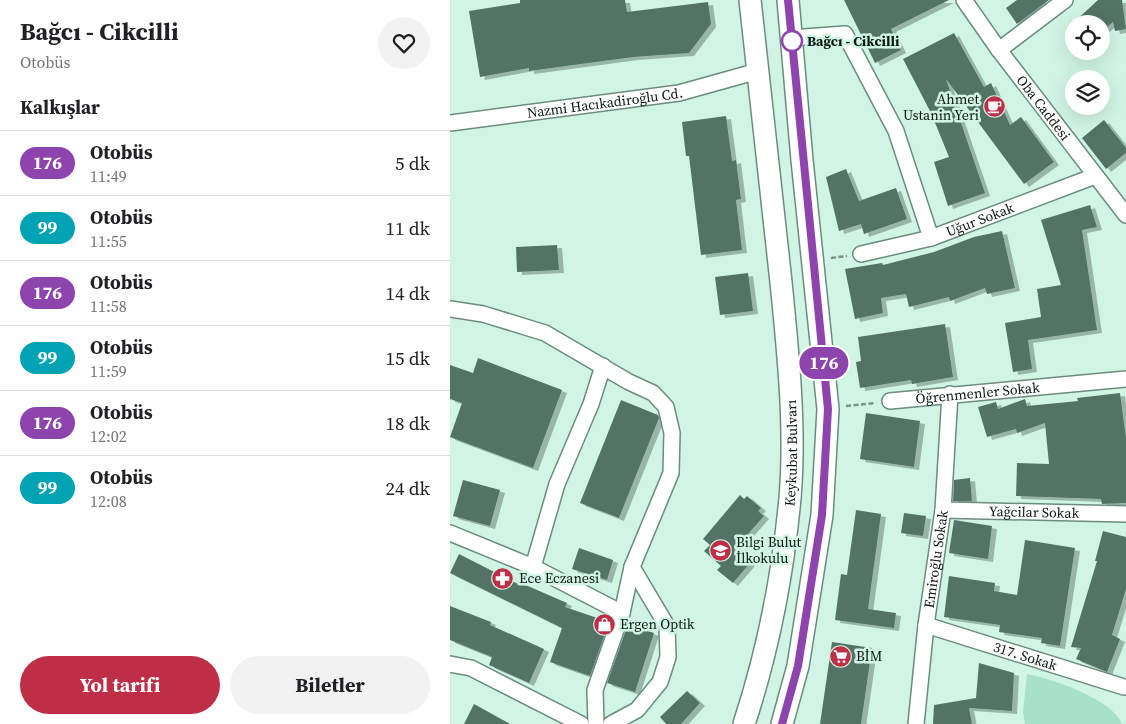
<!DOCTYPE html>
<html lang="tr">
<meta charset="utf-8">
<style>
:root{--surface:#fff;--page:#f2f2f2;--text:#202124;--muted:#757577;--line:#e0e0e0;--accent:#be2e46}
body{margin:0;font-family:"Source Serif 4",serif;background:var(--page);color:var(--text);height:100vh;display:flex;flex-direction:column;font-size:19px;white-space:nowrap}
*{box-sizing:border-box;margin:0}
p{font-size:16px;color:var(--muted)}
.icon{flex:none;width:28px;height:28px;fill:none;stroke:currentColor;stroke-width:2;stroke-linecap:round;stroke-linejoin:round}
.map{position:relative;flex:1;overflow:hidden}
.details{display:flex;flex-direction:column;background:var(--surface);width:450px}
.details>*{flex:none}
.badge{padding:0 10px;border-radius:16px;font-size:18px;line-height:32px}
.tools{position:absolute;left:615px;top:15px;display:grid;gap:10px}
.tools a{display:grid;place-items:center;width:45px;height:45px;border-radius:50%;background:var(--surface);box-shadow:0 5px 20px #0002;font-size:25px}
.map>.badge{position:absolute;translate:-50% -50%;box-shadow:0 0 0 2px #fff}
h2{padding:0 20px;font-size:19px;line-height:45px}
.round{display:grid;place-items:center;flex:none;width:52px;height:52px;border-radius:26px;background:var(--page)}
.head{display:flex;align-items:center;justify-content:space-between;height:85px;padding:0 20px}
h1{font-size:24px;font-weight:700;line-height:38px}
.action{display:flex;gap:10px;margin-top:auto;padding:10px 20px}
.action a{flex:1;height:58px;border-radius:30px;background:var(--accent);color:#fff;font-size:20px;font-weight:700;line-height:58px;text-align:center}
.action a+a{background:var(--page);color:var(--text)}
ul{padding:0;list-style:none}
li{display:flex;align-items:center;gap:15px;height:65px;padding:0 20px;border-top:1px solid var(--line)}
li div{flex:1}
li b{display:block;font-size:19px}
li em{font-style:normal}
li .badge{min-width:55px;font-weight:700;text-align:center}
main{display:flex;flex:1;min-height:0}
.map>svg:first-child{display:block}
</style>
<main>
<section class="details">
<div class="head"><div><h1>Bağcı - Cikcilli</h1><p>Otobüs</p></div><a class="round"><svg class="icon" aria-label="heart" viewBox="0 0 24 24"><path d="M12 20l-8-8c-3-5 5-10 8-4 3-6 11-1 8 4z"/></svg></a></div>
<h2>Kalkışlar</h2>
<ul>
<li><span class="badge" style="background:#8e44ad;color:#fff">176</span><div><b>Otobüs</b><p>11:49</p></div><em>5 dk</em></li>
<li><span class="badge" style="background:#00a3b4;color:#fff">99</span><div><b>Otobüs</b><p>11:55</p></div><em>11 dk</em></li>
<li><span class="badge" style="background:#8e44ad;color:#fff">176</span><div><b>Otobüs</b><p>11:58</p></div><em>14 dk</em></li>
<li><span class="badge" style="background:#00a3b4;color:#fff">99</span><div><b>Otobüs</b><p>11:59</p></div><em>15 dk</em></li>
<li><span class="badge" style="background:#8e44ad;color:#fff">176</span><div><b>Otobüs</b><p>12:02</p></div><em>18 dk</em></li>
<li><span class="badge" style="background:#00a3b4;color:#fff">99</span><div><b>Otobüs</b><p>12:08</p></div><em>24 dk</em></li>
</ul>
<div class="action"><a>Yol tarifi</a><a>Biletler</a></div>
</section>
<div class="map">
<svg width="676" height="724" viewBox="0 0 676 724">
<defs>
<filter id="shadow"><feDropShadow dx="5" dy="3" stdDeviation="0" flood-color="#0004"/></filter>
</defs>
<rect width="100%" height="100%" fill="#d1f5e5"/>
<!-- green -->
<path fill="#a8e1c9" d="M577,674C603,679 662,699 672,724H575L573,712Z"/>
<!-- building -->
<g fill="#537366" filter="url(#shadow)">
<path d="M70,0H175L177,12L258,2L261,24L239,53L183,57L79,71V68L30,77L19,11L70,3Z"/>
<path d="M394,0H499L441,29L451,50L425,63Z"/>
<path d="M567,0H599L567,24L556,8Z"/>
<path d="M648,0H672L676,29L665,31L663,22L651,32V24H622Z"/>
<path d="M504,33L534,87L541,83L560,125L571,117L604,162L574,184L496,79L535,193L498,206L484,162L499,157L481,113L453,59Z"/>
<path d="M276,116L282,161L286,160L291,199L286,200L292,250L251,255L239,156H236L232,122Z"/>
<path d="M654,120L676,148V153L656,169L632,138Z"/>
<path d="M396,169L409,201L446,188L457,219L414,234L411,224L389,231L376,177Z"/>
<path d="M640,205L647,227L632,230L647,330L578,340L582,369L563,372L555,323L591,317L587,289L611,285L591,220Z"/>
<path d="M552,231L565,288L537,294L535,288L500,301L499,297L459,307L456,294L431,298L433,313L405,319L395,269L432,263L433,265L484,252L524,237Z"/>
<path d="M107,245L109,270L67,272L66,247Z"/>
<path d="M298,273L303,311L270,315L265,277Z"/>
<path d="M495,324L503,377L462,384L461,380L410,388L406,362L411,361L408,337Z"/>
<path d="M28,358L112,390L83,468L0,437L12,403L0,399V365L23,373Z"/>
<path d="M670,393L676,438V503L652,504L651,499L566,496L567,463L599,464L595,423L567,433L566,429L537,437L528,407L546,402L548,409L575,399L577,406L628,401L627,398Z"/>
<path d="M171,400L208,415L209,418L169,518L130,503Z"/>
<path d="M416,413L470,421L464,467L410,459Z"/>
<path d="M520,478L522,501H503L504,480Z"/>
<path d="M13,480L50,490L40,526L3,516Z"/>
<path d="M290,495L294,499L297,496L311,508L308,511L314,516L284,550L300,563L283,583L267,570L271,566L254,551L260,545L253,539Z"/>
<path d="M406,510L431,514L418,609L446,613L444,628L385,620L391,574L397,575Z"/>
<path d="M454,513L476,516L473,536L451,533Z"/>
<path d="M504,520L542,526L538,559L499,553Z"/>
<path d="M653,531L676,537V589L662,635L670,639L657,672L626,659L631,648L621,647L647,561H645Z"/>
<path d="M575,540L625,548L610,646L591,643L592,638L549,632L550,625L494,617L499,576L545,583L544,591L567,595Z"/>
<path d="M129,548L163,560L157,580L122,569Z"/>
<path d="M9,554L70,585L71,583L117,603L115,607L159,622L140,676L100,662L112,628L0,573Z"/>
<path d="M0,606L41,622L40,625L94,649L79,683L39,665L42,657L0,640Z"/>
<path d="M178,624L204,633L185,692L157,683Z"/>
<path d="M382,642L422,648L411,724H370Z"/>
<path d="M529,663L564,673L562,711L519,708L522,724H483L484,705L526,698Z"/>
<path d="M237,691L250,703L231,724H216L210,717Z"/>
<path d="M24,704L60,724H14Z"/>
</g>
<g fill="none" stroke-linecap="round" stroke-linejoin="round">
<defs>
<g id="minor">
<path id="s1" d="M514,0L549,50L676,215"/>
<path d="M341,38L395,34L446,131L481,238"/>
<path d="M549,50L615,0"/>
<path id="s2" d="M0,123L229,93L308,71"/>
<path id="s3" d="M411,254L481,238L645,176"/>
<path d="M0,309L33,314L95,333L179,382L203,393L216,407L222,433L221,473L182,567L172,613L145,690L146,724"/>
<path id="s4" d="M440,401L676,379"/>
<path id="s5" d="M493,510L676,514"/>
<path d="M0,533L83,567L172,613"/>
<path d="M83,567L107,484L141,404L153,366"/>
<path id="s6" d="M476,625L674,687"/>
<path d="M0,664L21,668L131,724"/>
<path d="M161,724L187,710L210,682L218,657L217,626L182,567"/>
<path id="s7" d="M466,724L476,625L493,510L500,394"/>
</g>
<g id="highway">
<path id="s8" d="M294,724C318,651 333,574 340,498C346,428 338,352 331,282C321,188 310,94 300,0"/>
<path d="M332,724L348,666L372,515L378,409L352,160L338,0"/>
</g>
</defs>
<!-- minor casing -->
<use href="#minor" stroke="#6b8c7e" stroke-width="18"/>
<!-- highway casing -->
<use href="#highway" stroke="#6b8c7e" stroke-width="24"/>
<!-- path -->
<g stroke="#799287" stroke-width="2.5" stroke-dasharray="5 2.5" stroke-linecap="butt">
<path d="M381,258L397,256"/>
<path d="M396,406L426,403"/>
</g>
<!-- minor -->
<use href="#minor" stroke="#fff" stroke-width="15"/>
<!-- highway -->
<use href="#highway" stroke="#fff" stroke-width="21"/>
</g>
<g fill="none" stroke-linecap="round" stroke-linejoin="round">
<defs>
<path id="line" d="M332,724L348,666L372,515L378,409L338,0"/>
</defs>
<!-- line casing -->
<use href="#line" stroke="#fff" stroke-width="11"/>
<!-- line -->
<use href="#line" stroke="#8e44ad" stroke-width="8"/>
</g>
<!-- icons -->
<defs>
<symbol id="cafe-disc" viewBox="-11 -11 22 22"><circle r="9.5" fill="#be2e46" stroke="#d1f5e5"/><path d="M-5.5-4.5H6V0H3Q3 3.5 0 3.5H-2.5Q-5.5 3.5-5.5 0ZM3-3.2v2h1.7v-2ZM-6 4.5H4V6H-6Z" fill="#fff"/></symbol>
<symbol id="school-disc" viewBox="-11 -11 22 22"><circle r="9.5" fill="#be2e46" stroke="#d1f5e5"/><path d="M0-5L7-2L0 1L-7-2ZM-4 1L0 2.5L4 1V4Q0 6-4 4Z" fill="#fff"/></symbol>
<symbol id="pharmacy-disc" viewBox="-11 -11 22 22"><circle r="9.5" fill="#be2e46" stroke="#d1f5e5"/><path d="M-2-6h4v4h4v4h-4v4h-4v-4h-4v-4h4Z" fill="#fff"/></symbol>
<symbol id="shop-disc" viewBox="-11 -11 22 22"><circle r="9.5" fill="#be2e46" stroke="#d1f5e5"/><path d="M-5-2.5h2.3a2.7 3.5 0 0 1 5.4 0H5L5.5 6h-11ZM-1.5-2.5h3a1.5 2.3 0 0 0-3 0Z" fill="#fff"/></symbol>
<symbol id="supermarket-disc" viewBox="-11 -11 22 22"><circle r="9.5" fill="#be2e46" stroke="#d1f5e5"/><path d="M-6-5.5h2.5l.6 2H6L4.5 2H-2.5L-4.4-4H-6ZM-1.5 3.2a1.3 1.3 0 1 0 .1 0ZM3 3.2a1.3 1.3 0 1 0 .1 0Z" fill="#fff"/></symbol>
</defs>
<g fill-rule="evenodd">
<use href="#cafe-disc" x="532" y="94" width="25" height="25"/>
<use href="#school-disc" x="258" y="538" width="25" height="25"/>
<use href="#pharmacy-disc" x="40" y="566" width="25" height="25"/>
<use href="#shop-disc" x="142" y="612" width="25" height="25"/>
<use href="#supermarket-disc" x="378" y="644" width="25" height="25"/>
</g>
<!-- markers -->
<circle fill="#fff" stroke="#8e44ad" stroke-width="2.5" cx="342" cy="41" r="10"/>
<g text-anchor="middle" stroke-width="5" stroke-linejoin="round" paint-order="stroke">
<!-- stop labels -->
<g font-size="14" font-weight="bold" fill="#0a1712" stroke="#d1f5e5" text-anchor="start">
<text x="357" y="46">Bağcı - Cikcilli</text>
</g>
<!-- poi labels -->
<g font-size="14" fill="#0a1712" stroke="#d1f5e5" text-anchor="start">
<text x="529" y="104" text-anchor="end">Ahmet<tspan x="529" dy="16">Ustanin Yeri</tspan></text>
<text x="286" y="547">Bilgi Bulut<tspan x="286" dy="16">İlkokulu</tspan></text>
<text x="69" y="583">Ece Eczanesi</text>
<text x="170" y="629">Ergen Optik</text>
<text x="406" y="661">BİM</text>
</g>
<!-- street labels -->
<g font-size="14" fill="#0a1712" stroke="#d1f5e5">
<text dy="5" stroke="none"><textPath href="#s2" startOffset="156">Nazmi Hacıkadiroğlu Cd.</textPath></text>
<text dy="5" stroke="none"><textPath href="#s1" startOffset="134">Oba Caddesi</textPath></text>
<text dy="5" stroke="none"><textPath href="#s3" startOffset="124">Uğur Sokak</textPath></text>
<text dy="5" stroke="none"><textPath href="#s4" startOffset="88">Öğrenmenler Sokak</textPath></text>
<text dy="5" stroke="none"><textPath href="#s8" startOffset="276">Keykubat Bulvarı</textPath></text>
<text dy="5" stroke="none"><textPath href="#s5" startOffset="91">Yağcilar Sokak</textPath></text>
<text dy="5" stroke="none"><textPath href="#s7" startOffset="166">Emiroğlu Sokak</textPath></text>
<text dy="5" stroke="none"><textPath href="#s6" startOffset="104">317. Sokak</textPath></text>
</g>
</g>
</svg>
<div class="tools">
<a><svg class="icon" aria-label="locate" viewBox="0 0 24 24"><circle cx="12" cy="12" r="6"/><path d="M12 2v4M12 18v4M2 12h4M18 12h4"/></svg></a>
<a><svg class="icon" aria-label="layers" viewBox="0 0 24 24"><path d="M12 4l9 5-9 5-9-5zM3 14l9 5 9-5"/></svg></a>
</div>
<b class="badge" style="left:374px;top:363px;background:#8e44ad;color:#fff">176</b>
</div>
</main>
